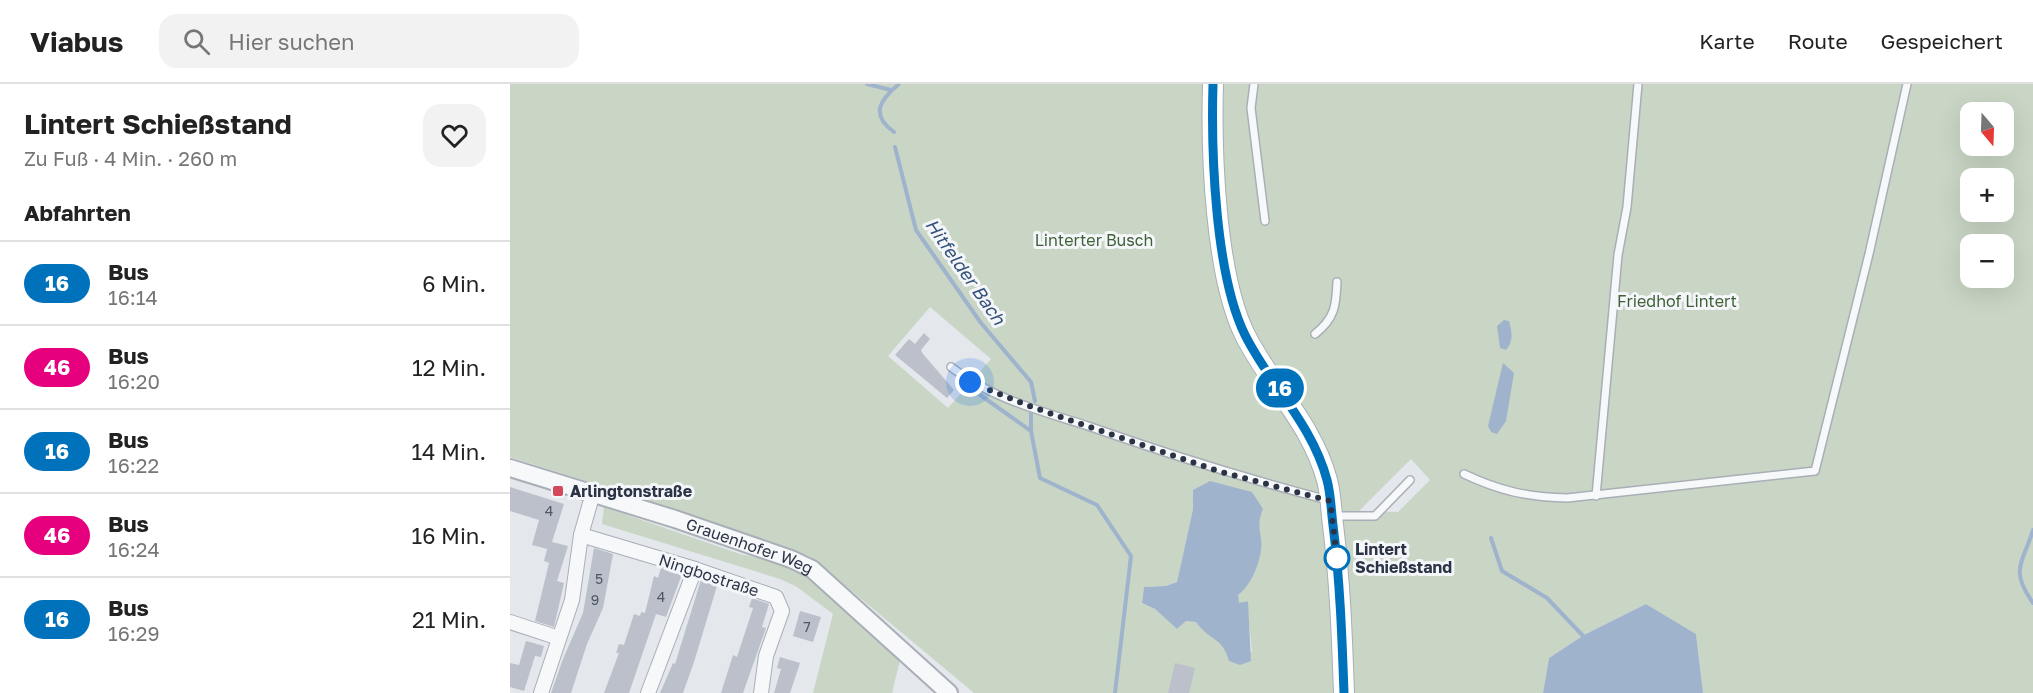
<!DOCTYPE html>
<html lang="de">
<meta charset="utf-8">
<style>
:root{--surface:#fff;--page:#f2f2f2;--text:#222;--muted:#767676;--line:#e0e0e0}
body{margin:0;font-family:"Golos Text",sans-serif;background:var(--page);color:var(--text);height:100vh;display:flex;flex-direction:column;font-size:22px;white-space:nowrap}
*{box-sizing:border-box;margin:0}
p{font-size:20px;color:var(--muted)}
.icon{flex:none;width:33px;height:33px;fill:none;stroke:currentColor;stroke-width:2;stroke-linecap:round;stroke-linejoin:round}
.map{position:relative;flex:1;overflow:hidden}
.side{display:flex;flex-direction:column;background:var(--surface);width:510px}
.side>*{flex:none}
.badge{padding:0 12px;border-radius:20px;font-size:21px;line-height:39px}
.needle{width:39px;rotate:161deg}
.fabs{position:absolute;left:1450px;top:18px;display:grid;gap:12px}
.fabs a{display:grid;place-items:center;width:54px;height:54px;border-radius:12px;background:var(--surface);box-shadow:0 6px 24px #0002;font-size:30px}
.you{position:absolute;width:30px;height:30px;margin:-15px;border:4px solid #fff;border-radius:50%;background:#1a73e8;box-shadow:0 0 0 9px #1a73e833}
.map>.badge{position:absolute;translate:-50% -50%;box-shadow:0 0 0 3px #fff}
h2{padding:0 24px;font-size:22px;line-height:54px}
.round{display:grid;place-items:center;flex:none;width:63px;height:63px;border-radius:18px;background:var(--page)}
.head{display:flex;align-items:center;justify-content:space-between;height:102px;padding:0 24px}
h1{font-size:28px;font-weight:700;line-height:45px}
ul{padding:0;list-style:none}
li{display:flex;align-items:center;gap:18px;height:84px;padding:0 24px;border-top:2px solid var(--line)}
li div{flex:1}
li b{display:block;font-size:22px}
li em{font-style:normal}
li .badge{min-width:66px;font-weight:700;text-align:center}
header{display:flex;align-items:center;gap:36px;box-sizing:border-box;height:84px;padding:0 30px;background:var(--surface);border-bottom:2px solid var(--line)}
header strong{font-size:28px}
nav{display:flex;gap:33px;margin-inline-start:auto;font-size:21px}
.search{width:420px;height:54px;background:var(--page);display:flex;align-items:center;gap:15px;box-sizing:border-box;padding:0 21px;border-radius:18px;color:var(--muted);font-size:22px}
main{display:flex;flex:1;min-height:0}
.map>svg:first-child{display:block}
</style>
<header>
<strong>Viabus</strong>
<div class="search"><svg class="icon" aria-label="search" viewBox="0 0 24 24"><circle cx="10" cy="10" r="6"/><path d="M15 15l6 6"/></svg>Hier suchen</div>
<nav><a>Karte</a><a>Route</a><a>Gespeichert</a></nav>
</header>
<main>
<section class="side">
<div class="head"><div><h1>Lintert Schießstand</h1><p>Zu Fuß · 4 Min. · 260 m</p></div><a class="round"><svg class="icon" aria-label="heart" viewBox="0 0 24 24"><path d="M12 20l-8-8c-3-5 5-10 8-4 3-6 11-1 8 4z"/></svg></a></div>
<h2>Abfahrten</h2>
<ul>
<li><span class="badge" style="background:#0072bc;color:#fff">16</span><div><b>Bus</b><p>16:14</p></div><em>6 Min.</em></li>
<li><span class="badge" style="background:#e6007e;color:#fff">46</span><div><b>Bus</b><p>16:20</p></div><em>12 Min.</em></li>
<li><span class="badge" style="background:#0072bc;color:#fff">16</span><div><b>Bus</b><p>16:22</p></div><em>14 Min.</em></li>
<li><span class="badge" style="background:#e6007e;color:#fff">46</span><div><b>Bus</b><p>16:24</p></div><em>16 Min.</em></li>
<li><span class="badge" style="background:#0072bc;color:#fff">16</span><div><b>Bus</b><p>16:29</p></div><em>21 Min.</em></li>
</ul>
</section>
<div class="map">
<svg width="1523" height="609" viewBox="0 0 1523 609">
<rect width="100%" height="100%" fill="#e4e7ec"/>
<!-- green -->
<g fill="#c9d6c5" fill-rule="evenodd">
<path d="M0,0H1523V609H1193L1186,550L1136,520L1074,551L1039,574L1033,609H464L301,473L193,434L0,373ZM1461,28H1494V62H1461ZM1461,94H1494V128H1461ZM1461,160H1494V194H1461ZM420,223L481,275L438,324L378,272ZM901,375L920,396L888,428L849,427ZM683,406L747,437L751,466L727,511L729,520L737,517L742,568L717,567C709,554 695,551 686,538L676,537L667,545L645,525L632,519L634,503L656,502L667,498L683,425Z"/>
<path d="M94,423L230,470L260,476L295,491L320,508L390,576L382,609H303L323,530L287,503L270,495L92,440Z"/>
</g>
<!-- water -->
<g fill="#9fb4cc">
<path d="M994,236L999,237C1002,249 1004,256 996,266L990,264L987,242Z"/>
<path d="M993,279L1004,289L996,337L987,350L981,348L978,342Z"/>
<path d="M700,397L742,408L753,425C745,443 753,449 751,466C749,482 740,502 728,511L729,519L738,517L741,577L730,581L719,577C713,553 698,556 686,538L676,537L667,545L645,525L632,519L634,503L656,502L667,498L683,425V406Z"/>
<path d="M1136,520L1186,550L1193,609H1033L1039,574L1074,551Z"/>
</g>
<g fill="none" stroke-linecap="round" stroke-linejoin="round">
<!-- stream -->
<g stroke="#9fb4cc" stroke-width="4">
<path d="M357,0L381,6"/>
<path d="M384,48C359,30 371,15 389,0"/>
<path d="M385,63L406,146L471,239L521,298L525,317"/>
<path d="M466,308L521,347"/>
<path d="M521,328V347L530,394L587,421L621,472L605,609"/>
<path d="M1523,446C1513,479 1499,485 1523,519"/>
<path d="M981,454L992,487L1037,514L1075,554"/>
</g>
</g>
<!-- building -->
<g fill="#bbc0ca">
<path d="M414,249L420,255L411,266L413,270L444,306L437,314L385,271L399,255L405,260Z"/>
<path d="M0,403L54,420L42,458L58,462L47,497L54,499L44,543L25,537L39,479L34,477L37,465L22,461L29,436L0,427Z"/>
<path d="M84,464L103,470L93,524L77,560L61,609H41L53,575L73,529Z"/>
<path d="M151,484L172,490L156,533L146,530L119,609H94L109,569H106L109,560L114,561L124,530L130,532L131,528L135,529L144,492L148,494Z"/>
<path d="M191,496L207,502L184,578L173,609H150L163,579L165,580Z"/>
<path d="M242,514L259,520L252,543L256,544L233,609H211L223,571L227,573L243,524L239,523Z"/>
<path d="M290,527L311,533L303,558L283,552Z"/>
<path d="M16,557L34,562L31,573L25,572L14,607L0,603V579L9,581Z"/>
<path d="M270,573L290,579L280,609H264L271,585L267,584Z"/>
<path d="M665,579L685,584L679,609H658Z"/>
</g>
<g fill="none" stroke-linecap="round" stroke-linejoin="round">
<defs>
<g id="service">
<path d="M744,0L741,24L755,137"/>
<path d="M805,250C825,234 826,222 827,198"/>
<path d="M441,283C480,314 531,327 578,342C658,370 737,395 818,416"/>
<path d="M954,390C990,407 1017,413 1057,414L1305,387L1359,170L1397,0"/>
<path d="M1086,412L1108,171L1117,123L1128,0"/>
<path d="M824,432H865L900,396"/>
</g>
<g id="minor">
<path d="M71,451L185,485L266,513L272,527L256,572L251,609"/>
<path d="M0,538L49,554"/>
<path d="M31,609L62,516L71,451L83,409"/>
<path d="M138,609L185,485"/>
</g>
<g id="tertiary">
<path id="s1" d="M0,384L165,435L281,475L302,485L439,609"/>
</g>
<path id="secondary" d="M703,0C701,68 705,190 735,251C760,301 802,340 817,396C821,411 821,426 823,441C830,497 832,553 834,609"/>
</defs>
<!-- service casing -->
<use href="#service" stroke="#a9aeb7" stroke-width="10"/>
<!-- minor casing -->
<use href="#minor" stroke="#a9aeb7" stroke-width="16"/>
<!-- tertiary casing -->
<use href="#tertiary" stroke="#a9aeb7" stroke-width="20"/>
<!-- secondary casing -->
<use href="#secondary" stroke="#a9aeb7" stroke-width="22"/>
<!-- service -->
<use href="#service" stroke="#f7f8fa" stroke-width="7"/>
<!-- minor -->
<use href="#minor" stroke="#f7f8fa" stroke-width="14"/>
<!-- tertiary -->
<use href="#tertiary" stroke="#f7f8fa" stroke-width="16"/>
<!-- secondary -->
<use href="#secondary" stroke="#fff" stroke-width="20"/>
</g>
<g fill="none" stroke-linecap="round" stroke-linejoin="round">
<defs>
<path id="line" d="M703,0C701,68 705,190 735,251C760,301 802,340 817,396C821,411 821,426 823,441C830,497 832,553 834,609"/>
</defs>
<!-- line casing -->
<use href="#line" stroke="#fff" stroke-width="14"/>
<!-- line -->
<use href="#line" stroke="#0072bc" stroke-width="9"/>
<!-- walk -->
<path stroke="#2b3445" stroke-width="6" stroke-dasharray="0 10.8" d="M460,298L519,322L708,387L820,417L827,474"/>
</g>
<!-- markers -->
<rect fill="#d1495b" stroke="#f4f6f9" stroke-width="2" x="42" y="401" width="12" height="12" rx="3"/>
<circle fill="#fff" stroke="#0072bc" stroke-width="3" cx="827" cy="474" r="12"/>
<g text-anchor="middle" stroke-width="6" stroke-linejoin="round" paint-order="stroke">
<!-- number labels -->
<g font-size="14" fill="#4f5766">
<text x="39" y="432">4</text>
<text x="89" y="500">5</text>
<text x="151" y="518">4</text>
<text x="85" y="521">9</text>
<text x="297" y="548">7</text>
</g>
<!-- park labels -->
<g font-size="16" fill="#3f6138" stroke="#f4f6f9">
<text x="584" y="162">Linterter Busch</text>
<text x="1167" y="223">Friedhof Lintert</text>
</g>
<!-- poi labels -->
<g font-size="16" font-weight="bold" fill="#2b3445" stroke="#f4f6f9" text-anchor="start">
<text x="60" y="413">Arlingtonstraße</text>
</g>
<!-- street labels -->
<g font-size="16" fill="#2b3445" stroke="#f4f6f9">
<text dy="6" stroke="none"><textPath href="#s1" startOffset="252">Grauenhofer Weg</textPath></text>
<text transform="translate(199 491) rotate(18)" y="6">Ningbostraße</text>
</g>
<!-- stop labels -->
<g font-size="16" font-weight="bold" fill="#2b3445" stroke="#f4f6f9" text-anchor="start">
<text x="845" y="471">Lintert<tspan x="845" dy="18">Schießstand</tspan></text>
</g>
<!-- water labels -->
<g font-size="18" font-style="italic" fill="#34527a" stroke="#f4f6f9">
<text transform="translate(455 188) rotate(55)" y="6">Hitfelder Bach</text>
</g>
</g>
</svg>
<div class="fabs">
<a><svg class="needle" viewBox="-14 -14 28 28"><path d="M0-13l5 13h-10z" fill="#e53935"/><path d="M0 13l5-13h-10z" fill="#767676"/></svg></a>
<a>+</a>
<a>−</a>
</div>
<div class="you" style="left:460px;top:298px"></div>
<b class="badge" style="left:770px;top:304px;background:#0072bc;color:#fff">16</b>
</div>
</main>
